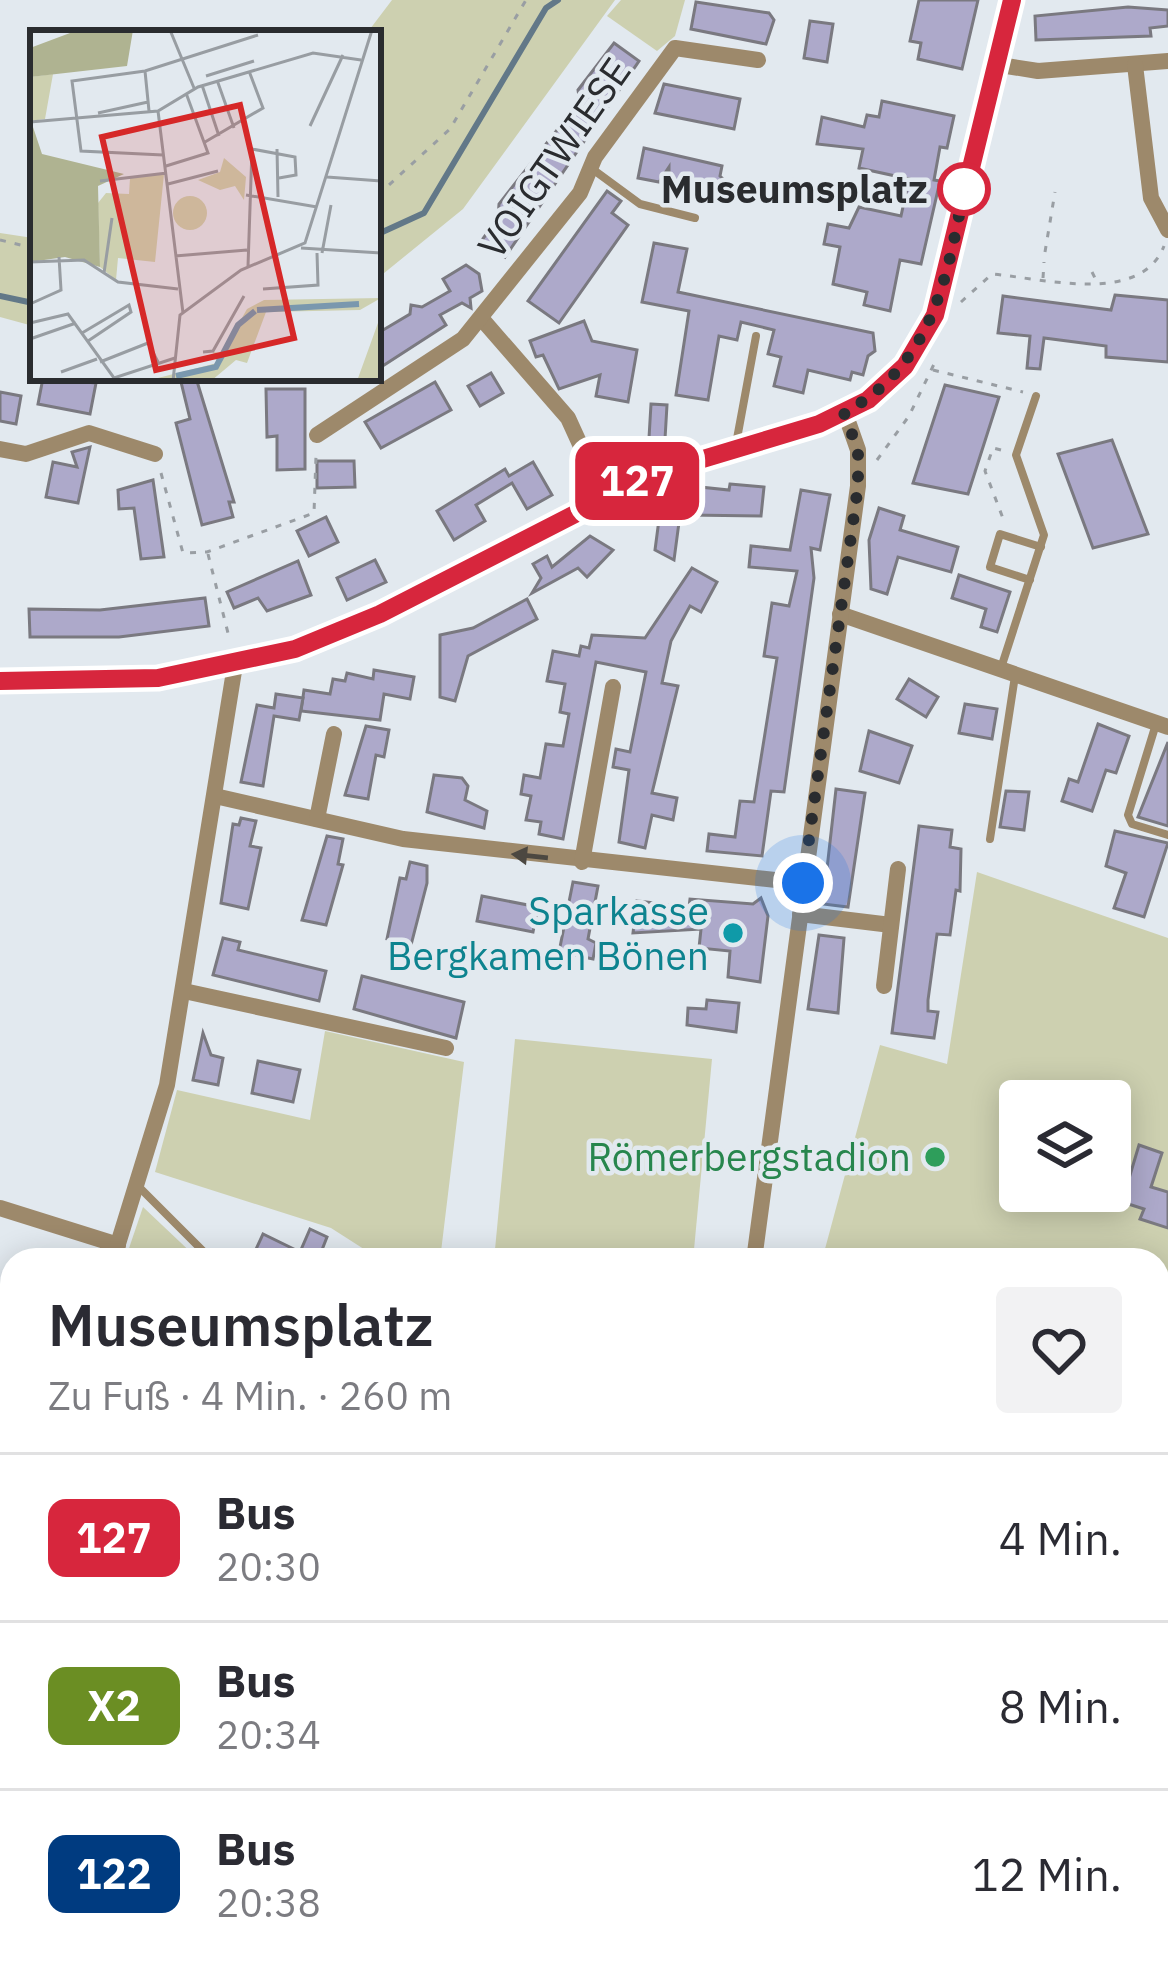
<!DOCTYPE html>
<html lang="de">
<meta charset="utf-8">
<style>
:root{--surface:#fff;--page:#f2f2f3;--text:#2b2b33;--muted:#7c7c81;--line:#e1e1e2}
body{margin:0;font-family:"IBM Plex Sans",sans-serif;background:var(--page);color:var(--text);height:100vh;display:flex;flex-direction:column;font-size:45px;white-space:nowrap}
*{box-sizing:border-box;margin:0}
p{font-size:39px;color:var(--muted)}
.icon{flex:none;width:66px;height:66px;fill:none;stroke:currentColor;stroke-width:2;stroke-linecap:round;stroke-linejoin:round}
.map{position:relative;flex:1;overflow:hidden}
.sheet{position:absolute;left:0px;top:1248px;width:1170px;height:735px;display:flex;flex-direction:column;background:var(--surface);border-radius:36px 36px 0 0;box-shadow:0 6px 30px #0003}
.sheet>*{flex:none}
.badge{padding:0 24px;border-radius:18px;font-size:42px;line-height:78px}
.buttons{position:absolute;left:999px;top:1080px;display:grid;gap:24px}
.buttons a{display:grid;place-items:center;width:132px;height:132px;border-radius:12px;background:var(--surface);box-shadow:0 6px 30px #0003;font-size:60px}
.you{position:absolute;width:60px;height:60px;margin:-30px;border:9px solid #fff;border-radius:50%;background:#1a73e8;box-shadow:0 0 0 18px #1a73e833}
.map>.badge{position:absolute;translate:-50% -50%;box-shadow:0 0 0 6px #fff}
.round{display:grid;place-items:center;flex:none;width:126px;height:126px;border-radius:12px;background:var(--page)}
.summary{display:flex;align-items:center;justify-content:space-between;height:204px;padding:0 48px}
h1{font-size:57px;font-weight:600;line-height:90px}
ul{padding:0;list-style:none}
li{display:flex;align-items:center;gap:36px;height:168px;padding:0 48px;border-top:3px solid var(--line)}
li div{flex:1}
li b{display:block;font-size:45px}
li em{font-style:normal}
li .badge{min-width:132px;font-weight:700;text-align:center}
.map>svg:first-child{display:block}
</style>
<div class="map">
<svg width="1168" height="1981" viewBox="0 0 1168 1981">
<rect width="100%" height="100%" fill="#e2e9ef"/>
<!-- green -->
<g fill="#cdd0b0" fill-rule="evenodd">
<path d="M392,0H615L463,209L378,278V33H367Z"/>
<path d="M621,0H685L675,36L657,51L607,16Z"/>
<path d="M0,233L33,238V326L0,317Z"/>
<path d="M977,872L1168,938V1488L1158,1486V1260H822L880,1045L947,1064ZM1020,1101H1110V1191H1020Z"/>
<path d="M325,1031L464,1062L440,1260H381L331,1228L155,1172L177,1090L310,1120Z"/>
<path d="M515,1039L712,1059L693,1260H494Z"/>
<path d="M143,1207L199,1260H125Z"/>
</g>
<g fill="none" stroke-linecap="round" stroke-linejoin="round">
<!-- stream -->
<g stroke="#627888" stroke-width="6">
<path d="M378,234L424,213L546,8L558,0"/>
<path d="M0,296L33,303"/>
</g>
</g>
<!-- building -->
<g fill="#ada9ca" stroke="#7a7980" stroke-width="3">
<path d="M919,0H978L962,69L918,59L921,43L910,41Z"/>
<path d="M696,2L769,13L774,20L766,44L691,29Z"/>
<path d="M1128,7L1168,10V26L1150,28L1151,36L1036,40L1035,16Z"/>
<path d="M810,21L833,24L827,62L804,58Z"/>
<path d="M614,43L639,61L505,257L482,240L498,218L499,204L572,111L582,117L578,90Z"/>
<path d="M664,84L740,99L734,129L655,113Z"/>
<path d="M882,101L954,116L947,148L940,147L934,180L940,181L921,264L900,260L890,311L864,305L867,292L833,284L840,247L824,244L828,224L849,228L859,207L901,216L909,179L859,168L863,149L817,144L822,117L864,127L867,115L879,117Z"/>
<path d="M644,148L722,166L720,176L727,183L718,186L716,196L669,186V167L659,182L638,178Z"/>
<path d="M607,191L621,201L612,213L628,225L559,323L528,301Z"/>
<path d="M654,243L687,249L678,292L873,333L875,351L868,356L863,375L852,372L850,380L808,370L803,393L774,386L781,357L768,354L774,330L741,322L737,340L719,336L708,400L676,395L689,311L642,302Z"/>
<path d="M466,265L479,274L482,291L470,298L471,308L462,303L440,315L446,325L378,369V333L410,314L411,305L422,307L450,291L443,279Z"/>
<path d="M1115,295L1168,300V362L1106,357V346L1044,338L1040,369L1027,368L1030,336L998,333L1003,296L1111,310Z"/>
<path d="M584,321L592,341L637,350L628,402L596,396L600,375L559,389L543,355L536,357L530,341Z"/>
<path d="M491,373L503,393L480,406L468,386Z"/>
<path d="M43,378L96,383L90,414L38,404Z"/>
<path d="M196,378L234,502H229L233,517L202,525L176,423L190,419L181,382Z"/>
<path d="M435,382L451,410L381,448L365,422Z"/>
<path d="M945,385L999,397L968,494L913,483Z"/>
<path d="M266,389H305V469L277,470V436L267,437Z"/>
<path d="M0,392L21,396L16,424L0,421Z"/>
<path d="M651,404L667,405L665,439L649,438Z"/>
<path d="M1112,440L1148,534L1093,548L1058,454Z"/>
<path d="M90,447L78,503L46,497L53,462L77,467L72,452Z"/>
<path d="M317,461H354L355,487L317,488Z"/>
<path d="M533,462L552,495L527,509L512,483L476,505L485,521L454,540L437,511L505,469L509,476Z"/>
<path d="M153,480L164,557L141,559L134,508L119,509L118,490Z"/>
<path d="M730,484L764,487L761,516L687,515L690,486L729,490Z"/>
<path d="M801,490L830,495L820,550L811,548L814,578L784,792L771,791L762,856L707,851L709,834L735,837L740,801L754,802L777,658L764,656L772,603L789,606L797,571L749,567L751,546L790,550Z"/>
<path d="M879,508L904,516L900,530L958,547L951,572L898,557L887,594L871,589L869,540Z"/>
<path d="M660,512L680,515L674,560L655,550Z"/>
<path d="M326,517L338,542L309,556L297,531Z"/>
<path d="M590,536L613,550L587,577L578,568L532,593L541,578L533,564L547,556L552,567Z"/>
<path d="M375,560L386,582L347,600L337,578Z"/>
<path d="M298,561L311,595L267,611L258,598L234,608L227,592Z"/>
<path d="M692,568L717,582L701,612L690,606L671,641L662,683L678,686L652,793L677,798L673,820L652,815L645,848L619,842L629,770L613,767L616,749L630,752L646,672L596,662L563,839L539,834L541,822L526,820L531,796L521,794L524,775L540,778L546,744L563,746L569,714L560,712L565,684L547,681L553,651L579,656L581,646L589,648L592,635L645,638Z"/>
<path d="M959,575L1010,592L997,632L981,627L986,609L952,598Z"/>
<path d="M205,598L209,626L119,637H30L29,609L100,610Z"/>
<path d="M527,599L537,619L468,656L455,701L440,697V635L473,628Z"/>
<path d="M374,670L414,677L410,699L384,694L380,720L301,711L304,690L330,694L333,679L345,681L347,673L373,679Z"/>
<path d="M909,679L938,697L926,717L897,699Z"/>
<path d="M276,694L303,698L299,720L274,716L263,786L241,782L257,705L274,708Z"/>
<path d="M965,704L997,709L992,739L959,733Z"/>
<path d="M1098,724L1129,736L1116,773L1106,770L1092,811L1062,801L1069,779L1078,782Z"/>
<path d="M366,726L389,730L384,757L376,755L368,799L345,795Z"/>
<path d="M869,731L912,746L899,783L860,771Z"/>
<path d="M1168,742V826L1138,817Z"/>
<path d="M434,775L462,778L468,786L465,800L487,811L484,828L427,812Z"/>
<path d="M836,789L865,793L848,907L823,904Z"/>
<path d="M1006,791L1029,792L1024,830L1000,827Z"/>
<path d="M241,818L256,821L250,846L261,848L248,909L221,903L233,824L239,825Z"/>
<path d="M919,826L952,830L950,847L961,849L960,891L956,890L950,935L937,934L928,1000V1011L938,1012L934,1038L892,1033Z"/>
<path d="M1115,831L1168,843L1144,917L1114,908L1126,873L1106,866Z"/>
<path d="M327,836L343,839L338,864L343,865L326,925L302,920Z"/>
<path d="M410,862L427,866V883L411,945L387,939L400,878L406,879Z"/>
<path d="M573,882L598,886L588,939L596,943L593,959L559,952Z"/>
<path d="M482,896L538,907L533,932L477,921Z"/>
<path d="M761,898L768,916L760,982L728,977L730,951L699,948L701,929L633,933L637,901L689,907L690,899L753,904Z"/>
<path d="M819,935L844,938L838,1013L808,1009Z"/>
<path d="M223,938L240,942L238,950L326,971L319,1001L213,975Z"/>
<path d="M362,976L464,1002L456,1038L354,1009Z"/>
<path d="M707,1000L739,1003L736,1032L687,1025L688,1008L706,1009Z"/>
<path d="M203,1033L211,1055L223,1058L218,1085L193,1080Z"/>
<path d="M258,1061L300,1070L293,1102L252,1093Z"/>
<path d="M1139,1145L1162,1153L1151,1187L1168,1192V1228L1140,1219L1144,1209L1122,1202Z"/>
<path d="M310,1229L327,1237L318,1260H251L263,1234L300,1252Z"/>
</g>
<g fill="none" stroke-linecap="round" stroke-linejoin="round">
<!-- path -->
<g stroke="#999ea3" stroke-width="3" stroke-dasharray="6 9" stroke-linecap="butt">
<path d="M378,195L450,129L526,0"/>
<path d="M0,240L33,248"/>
<path d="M1045,252L1055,192"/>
<path d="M1092,272L1097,282"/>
<path d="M1043,278L1044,262"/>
<path d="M961,302L992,274C1041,278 1141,306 1164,246"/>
<path d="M933,370L1023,392"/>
<path d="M120,380V378"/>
<path d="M1001,450L993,448L985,471L1004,521"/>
<path d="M877,460L909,416L936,360"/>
<path d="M161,473L183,553L207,552L314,513L316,456"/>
<path d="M208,554L229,637"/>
<path d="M0,1670L12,1666"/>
<path d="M526,1971L527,1981"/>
</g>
<!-- lane -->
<g stroke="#9d896b" stroke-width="8">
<path d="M591,168L640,204L695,218"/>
<path d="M736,444L756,336"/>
<path d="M1030,580L990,567L1000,534L1041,547"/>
<path d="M1001,668L1044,535L1016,455L1036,396"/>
<path d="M1156,724L1128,815L1132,824L1168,835"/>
<path d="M990,839L1015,676"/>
<path d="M140,1188L212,1260"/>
<path d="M0,1356L12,1360"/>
<path d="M242,1971L243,1981"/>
</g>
<!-- street -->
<g stroke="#9d896b" stroke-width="16">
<path d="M994,64L1038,71L1168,61"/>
<path d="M1135,65L1151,198L1168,230"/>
<path d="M481,318L568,418L604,497"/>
<path d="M317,435L463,339L580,193L595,157L675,48L758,60"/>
<path d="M0,449L26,454L89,433L155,454"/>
<path d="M840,614L1168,727"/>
<path d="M215,796L403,839L803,883"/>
<path d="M317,819L334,734"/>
<path d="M582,862L613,687"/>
<path d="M800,914L891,925"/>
<path d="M884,986L898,869"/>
<path d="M184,991L446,1048"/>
<path d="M0,1208L118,1245"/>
<path d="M113,1260L167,1085L235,665"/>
<path d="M754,1260L858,486V450L845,413"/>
<path d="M0,1560L12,1524"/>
<path d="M1158,1596L1168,1598"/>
<path d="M1158,1812L1168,1815"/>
<path d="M0,1837L12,1832"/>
<path d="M108,1971L110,1981"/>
<path d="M379,1971L381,1981"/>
<path d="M680,1981L682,1971"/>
</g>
<!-- secondary -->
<path stroke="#785b2e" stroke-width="24" d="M0,681L158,678L295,649L380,614L653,474L819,424L868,400L905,366L935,315L1012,0"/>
</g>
<!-- one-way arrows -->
<defs><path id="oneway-solid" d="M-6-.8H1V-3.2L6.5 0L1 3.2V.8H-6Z" transform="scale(3)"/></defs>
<use fill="#4c4841" href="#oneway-solid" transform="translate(530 856) rotate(-174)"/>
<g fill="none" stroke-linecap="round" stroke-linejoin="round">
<defs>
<path id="line" d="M0,681L158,678L295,649L380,614L653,474L819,424L868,400L905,366L935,315L1012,0"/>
</defs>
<!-- line casing -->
<use href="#line" stroke="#fff" stroke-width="27"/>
<!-- line -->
<use href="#line" stroke="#d7263d" stroke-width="18"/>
<!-- walk -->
<path stroke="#2a2c2f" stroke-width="12" stroke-dasharray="0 21.6" d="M803,883L858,486V450L844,413C932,365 947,280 964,189"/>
</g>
<!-- markers -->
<circle fill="#fff" stroke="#d7263d" stroke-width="6" cx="964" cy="189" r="24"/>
<circle fill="#0f9aa8" stroke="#e2e9ef" stroke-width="4.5" cx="733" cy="933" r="12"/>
<circle fill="#2e9e5b" stroke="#e2e9ef" stroke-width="4.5" cx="935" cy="1157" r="12"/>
<g text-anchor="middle" stroke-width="9" stroke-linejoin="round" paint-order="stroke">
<!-- street labels -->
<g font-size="39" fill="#2a2c2f" stroke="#e2e9ef">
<text transform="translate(554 158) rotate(-55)" y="14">VOIGTWIESE</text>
</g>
<!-- stop labels -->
<g font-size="39" font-weight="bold" fill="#2a2c2f" stroke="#e2e9ef" text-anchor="end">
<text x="928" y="203">Museumsplatz</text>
</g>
<!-- culture labels -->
<g font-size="39" fill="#0d838f" stroke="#e2e9ef" text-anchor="end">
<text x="709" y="925">Sparkasse<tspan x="709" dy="45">Bergkamen Bönen</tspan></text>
</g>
<!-- leisure labels -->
<g font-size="39" fill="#27864d" stroke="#e2e9ef" text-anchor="end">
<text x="911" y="1171">Römerbergstadion</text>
</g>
</g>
<!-- overview -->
<g transform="translate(30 30)">
<rect width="351" height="351" fill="#e2e9ef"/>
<path d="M23,44L15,89L0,91V47ZM194,128L216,147L214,170L205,156L190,160L168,150L190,142ZM134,144L125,232L88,228L86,250L70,237L68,173L76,163L99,164L100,148ZM143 183a17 17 0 1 1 34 0a17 17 0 1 1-34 0ZM351,268L330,280L236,282L217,333L206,330L181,351H116L187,333L183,322L192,323L217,279L234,270ZM349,290L351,351H327L344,304Z" fill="#cdd0b0"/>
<path d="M48,0H103L97,36L0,47V18ZM2,94L12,124L94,144L68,156L70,237L35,227L0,232Z" fill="#afb391"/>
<path fill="none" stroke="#7a98ae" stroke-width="6" d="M227,280L329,274M146,346L186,337L208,295L225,281"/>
<path fill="none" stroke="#989da2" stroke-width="3" d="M140,0L164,58M115,41L119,81M176,46L224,31M187,50L204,98M172,55L189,106M128,81L153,283M68,83L118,72M0,92L128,81L168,57L283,23L331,30M280,96L313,25M175,112L233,78L219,41M247,119L248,167M133,125L51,121L42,51L115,41L228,5M136,136L178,123L156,63M297,147L351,151M70,151L137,143M138,154L188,141M216,165L287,177M271,218L351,223M292,223L301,175M145,226L217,220M0,232L54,230L88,252L148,259M218,236L222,119L265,127L266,145L249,148M74,243L82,188M233,259L288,255L287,223M0,274L31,260L29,227M0,293L38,284L84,348L145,328M52,303L99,275L101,282L58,311M0,309L46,293M173,322L183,321L214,266M70,332L118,313L128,332M31,342L67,329M143,351L150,285L211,240L275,213L342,0"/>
<path fill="#d62828" fill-opacity="0.15" stroke="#d62828" stroke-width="6" d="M210,75L264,308L126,340L72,107Z"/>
<rect width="351" height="351" fill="none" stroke="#2a2c2f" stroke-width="6"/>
</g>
</svg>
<div class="buttons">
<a><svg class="icon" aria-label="layers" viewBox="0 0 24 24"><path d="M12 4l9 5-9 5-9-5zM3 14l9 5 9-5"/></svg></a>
</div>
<div class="you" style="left:803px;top:883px"></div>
<b class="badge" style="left:637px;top:481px;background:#d7263d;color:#fff">127</b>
<section class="sheet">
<div class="summary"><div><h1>Museumsplatz</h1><p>Zu Fuß · 4 Min. · 260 m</p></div><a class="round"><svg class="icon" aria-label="heart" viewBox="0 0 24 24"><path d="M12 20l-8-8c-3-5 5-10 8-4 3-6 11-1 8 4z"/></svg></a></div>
<ul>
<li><span class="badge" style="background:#d7263d;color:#fff">127</span><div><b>Bus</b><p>20:30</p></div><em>4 Min.</em></li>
<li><span class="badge" style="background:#6b8e23;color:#fff">X2</span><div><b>Bus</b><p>20:34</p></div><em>8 Min.</em></li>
<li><span class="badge" style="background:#003b80;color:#fff">122</span><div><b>Bus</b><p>20:38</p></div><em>12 Min.</em></li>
</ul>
</section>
</div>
